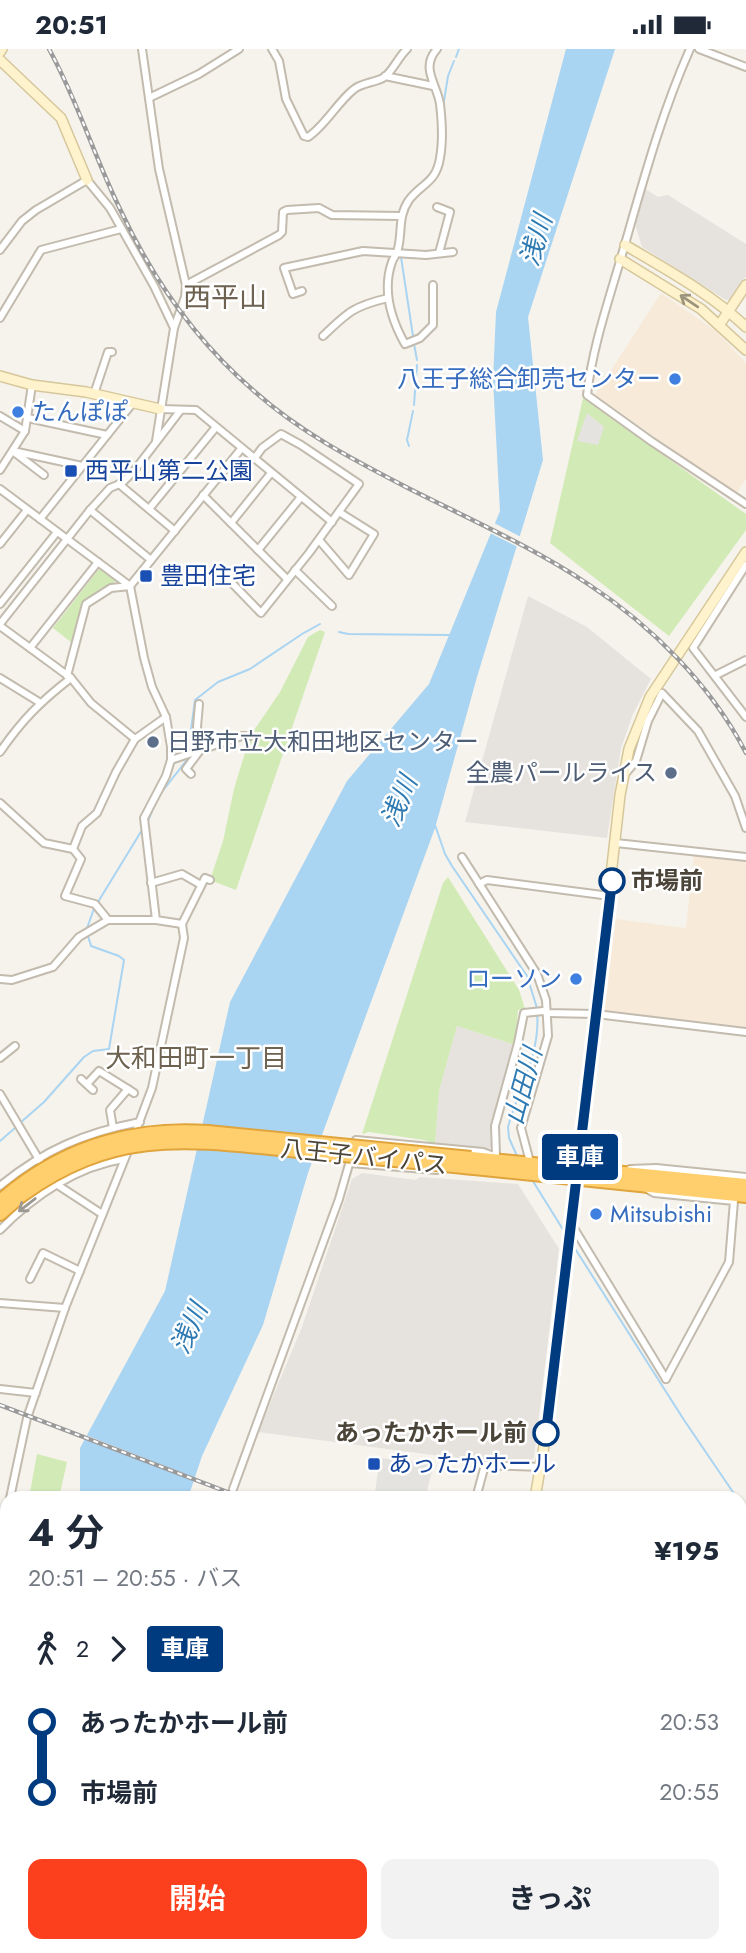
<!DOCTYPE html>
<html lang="ja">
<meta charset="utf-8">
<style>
:root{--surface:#fff;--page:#f2f2f3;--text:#1f2937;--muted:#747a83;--accent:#fc3f1d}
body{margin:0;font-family:Jost,"Noto Sans JP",sans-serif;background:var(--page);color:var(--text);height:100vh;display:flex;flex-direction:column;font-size:26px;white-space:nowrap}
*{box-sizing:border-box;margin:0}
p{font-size:23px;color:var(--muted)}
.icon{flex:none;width:38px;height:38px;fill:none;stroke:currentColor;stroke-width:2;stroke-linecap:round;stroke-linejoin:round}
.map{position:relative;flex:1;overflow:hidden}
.sheet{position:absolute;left:0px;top:1442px;width:747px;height:462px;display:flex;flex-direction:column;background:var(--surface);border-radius:21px 21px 0 0;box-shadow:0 2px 5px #0004}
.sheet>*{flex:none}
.badge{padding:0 14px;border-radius:5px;font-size:24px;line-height:46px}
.map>.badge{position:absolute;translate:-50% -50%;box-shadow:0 0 0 4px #fff}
.legs{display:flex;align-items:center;gap:10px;height:77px;padding:0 28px;font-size:23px}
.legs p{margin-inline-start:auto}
.overview{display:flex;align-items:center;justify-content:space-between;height:119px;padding:0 28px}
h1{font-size:38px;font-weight:700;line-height:52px}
.primary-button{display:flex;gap:14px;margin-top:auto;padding:14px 28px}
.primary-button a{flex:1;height:80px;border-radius:14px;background:var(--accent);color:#fff;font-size:28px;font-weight:700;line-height:80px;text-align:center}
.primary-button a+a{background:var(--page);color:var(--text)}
ul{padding:0 28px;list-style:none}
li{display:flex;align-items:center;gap:24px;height:70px;font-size:26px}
li i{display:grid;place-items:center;width:10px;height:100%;margin:0 9px;background:currentColor}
li i::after{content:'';width:18px;height:18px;margin:-9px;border:5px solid;border-radius:50%;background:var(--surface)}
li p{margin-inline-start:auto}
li:first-child i{background:linear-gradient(#0000 50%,currentColor 0)}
li:last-child i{background:linear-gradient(currentColor 50%,#0000 0)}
.status{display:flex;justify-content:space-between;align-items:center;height:49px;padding:0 35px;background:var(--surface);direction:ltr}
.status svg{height:19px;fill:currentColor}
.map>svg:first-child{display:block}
</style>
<div class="status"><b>20:51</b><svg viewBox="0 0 49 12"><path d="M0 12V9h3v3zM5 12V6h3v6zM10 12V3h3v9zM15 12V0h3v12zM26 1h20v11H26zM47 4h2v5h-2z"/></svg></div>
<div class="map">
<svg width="746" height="1904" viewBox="0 0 746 1904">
<rect width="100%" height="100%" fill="#f6f3ec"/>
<!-- commercial -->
<g fill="#f7ead8">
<path d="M661,244L716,282L746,314V430L736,445L595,346Z"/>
<path d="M694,805L746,811V979L603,961L615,870L686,879Z"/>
</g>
<!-- industrial -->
<g fill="#e6e2dd">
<path d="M645,140L658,148L668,146L746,195V227L730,251H726L642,198L635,175Z"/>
<path d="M528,547L587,578L651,630L633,665L621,699L607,789L465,773Z"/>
<path d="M457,977L515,996L490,1080L491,1097L488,1101L435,1095L439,1042Z"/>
<path d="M362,1124L416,1131L420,1128L518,1135L559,1200L534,1408L530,1413L456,1409L258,1383L302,1278L352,1130Z"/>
<path d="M746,1846V1904H714L716,1897H740V1853Z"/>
</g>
<!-- green -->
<g fill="#d2eab5">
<path d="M583,349L746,465V481L669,587L550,494Z"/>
<path d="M99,520L116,532L85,551L72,594L53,579Z"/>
<path d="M320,581L325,583L236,841L210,831L223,792L234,740L250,687L280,643L308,588Z"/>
<path d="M448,828L519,941L525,960L518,961L515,996L457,977L439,1042L435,1095L424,1091L369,1083L362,1085L443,834Z"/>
<path d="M37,1405L67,1413L59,1449H29Z"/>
</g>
<!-- parking -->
<g fill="#e5e3e0">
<path d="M587,364L604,378L598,396L577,392Z"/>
<path d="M380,1409L434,1415L425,1449H407L375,1443Z"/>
</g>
<!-- water -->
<g fill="#a9d4f2">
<path d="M566,0H615L528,268L543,411L477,628L435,779L308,1124L263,1276L202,1407L188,1449H80V1399L165,1242L230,953L347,732L429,635L500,462L493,331L496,263Z"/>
<path d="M60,1897H109L108,1904H59Z"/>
</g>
<!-- pier -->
<g fill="#f6f3ec">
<path d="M492,473L523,489L520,499L488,483Z"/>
<path d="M83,1385L198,1430L197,1433L81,1388Z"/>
</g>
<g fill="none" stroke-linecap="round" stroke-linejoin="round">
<!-- stream -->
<g stroke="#a9d4f2" stroke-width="2">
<path d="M456,8L459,0"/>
<path d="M443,58L448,27L454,12"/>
<path d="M431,134L438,125L444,105"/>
<path d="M401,208L413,287"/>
<path d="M414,295L417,311"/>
<path d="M414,356L417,316"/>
<path d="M409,397L407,391L413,362"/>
<path d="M339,583L348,585L449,586"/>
<path d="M193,697L191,681L195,651L218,633L250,620L302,585L320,575"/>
<path d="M161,744L190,707"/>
<path d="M148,772L155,755"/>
<path d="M435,776L445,805L452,817L527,927L537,959"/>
<path d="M98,853L142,781"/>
<path d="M87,879L95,857"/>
<path d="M20,1074L44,1053L84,1008L93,1002L109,1000L124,911L119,907L91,897L88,887"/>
<path d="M0,1092L15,1079"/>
<path d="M517,1107L509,1089L508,1078C518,1041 541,1003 537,964"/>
<path d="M531,1129L567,1187"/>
<path d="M574,1198L684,1371L737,1449"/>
<path d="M740,1453L746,1460"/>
</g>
<defs>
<g id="street">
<path d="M142,0L159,120L186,236L185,248L174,279"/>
<path d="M272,0L279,12L286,50L304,87L308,88C325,77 337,54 353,41C361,34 373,34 383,29C392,24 398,8 407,0"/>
<path d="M690,0C662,63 644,129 625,195C611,245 593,294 587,346L651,392L746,455"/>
<path d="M699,0L746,18"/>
<path d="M385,27L433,37"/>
<path d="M149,49L199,25L239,0"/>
<path d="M437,158L450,163L439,204"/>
<path d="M0,201L22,172L36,161L87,131L110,159L154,237L174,279L156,392"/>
<path d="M186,236L279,186L282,183L283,163L287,161L319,159L332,166L401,167"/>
<path d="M433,236V276L420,289L405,295C391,270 382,241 392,213C393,209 396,207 397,203C403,186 397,168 409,151C422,134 436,134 440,109C443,93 442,72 440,55C437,35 420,19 437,0"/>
<path d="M302,242L293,245L284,219L363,202L426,206L453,203"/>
<path d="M0,269L41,201L121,180"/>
<path d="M323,287C348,263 354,257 388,249"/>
<path d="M94,345L108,303H112"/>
<path d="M160,360L196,361L332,473"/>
<path d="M0,367L25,382"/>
<path d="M28,369L107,386"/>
<path d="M13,402L82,417"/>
<path d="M14,403L44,426"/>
<path d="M0,421L25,382L32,336"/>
<path d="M119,435L175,482"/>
<path d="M0,440L130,537L144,609L152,638L166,668L171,698V711L166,727L144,769L156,871L182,875"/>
<path d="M203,446L287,530"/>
<path d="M149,460L216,378"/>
<path d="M90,461L151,511"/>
<path d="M40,470L132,355"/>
<path d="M231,474L271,424"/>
<path d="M319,491L349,526L374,485L339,463"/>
<path d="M0,495L27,461"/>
<path d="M258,501L301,448"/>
<path d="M746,516L693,599L746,668"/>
<path d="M295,521L332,557"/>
<path d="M229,531L261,564L309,504L359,435L301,396L281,385L262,399L254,410"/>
<path d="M0,555L57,483"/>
<path d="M0,575L90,461L110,439L122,434L134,422L180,362"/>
<path d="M0,577L71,629L91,654L135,690"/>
<path d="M30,599L98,513"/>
<path d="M716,626L746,611"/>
<path d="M67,627L86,555L111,539L130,537L241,400"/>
<path d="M0,629L39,653"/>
<path d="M0,703C22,671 40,653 71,629"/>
<path d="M171,711L242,687H250"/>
<path d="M191,725L186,720L201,700L197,678L199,655"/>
<path d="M625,725L636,712L648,672L662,644L698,682L735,747L746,779"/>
<path d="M0,754L44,794L73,800"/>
<path d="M616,794L746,808"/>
<path d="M462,808L537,925L546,951L548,987L521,1079L530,1113"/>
<path d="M151,834L182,825L201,836"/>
<path d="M479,835L487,831L610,847"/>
<path d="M108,871L95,855L65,847L81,810L73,800L82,777L97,764L116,723L135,690L166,668"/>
<path d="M0,930L12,931L53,918L79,888L108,871H156"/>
<path d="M0,1009L15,997"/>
<path d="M81,1030L93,1041"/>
<path d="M87,1035L99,1022L128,1040"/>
<path d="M0,1045L44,1119"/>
<path d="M113,1079L110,1061L128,1040L134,1044"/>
<path d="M134,1087L152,1039L184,889L182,875L205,829L210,831"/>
<path d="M496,1107L495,1077L518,994L524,964L543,962L548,964L596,965L746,983"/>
<path d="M350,1114L437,1121"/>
<path d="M630,1120L656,1119L746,1128"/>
<path d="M50,1128L53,1133L102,1165"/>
<path d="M0,1137C44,1101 84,1084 140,1073"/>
<path d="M645,1139L654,1144L734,1152L729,1213L666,1330"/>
<path d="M572,1176L666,1330"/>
<path d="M0,1181C33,1147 77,1117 124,1110"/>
<path d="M30,1230L43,1204L80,1222"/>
<path d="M0,1254L65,1259"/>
<path d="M0,1340L36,1344"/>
<path d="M233,1440L339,1150L356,1091L483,1103L494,1107"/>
<path d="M10,1449L27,1369L65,1259L130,1097"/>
<path d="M476,1449L485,1416L541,1418"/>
<path d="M0,1480L7,1459"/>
<path d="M740,1680L746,1685"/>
<path d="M740,1740L746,1733"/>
<path d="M740,1851L746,1844"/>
<path d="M603,1897L636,1904"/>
<path d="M227,1904L229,1897"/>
<path d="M290,1904L292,1897"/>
<path d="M355,1904L357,1897"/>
<path d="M488,1904L490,1897"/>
<path d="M690,1904L694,1897"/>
<path d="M710,1904L713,1897"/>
</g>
<g id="secondary">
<path d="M0,3L2,0"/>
<path d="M0,11L61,69L87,131"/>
<path d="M625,196C667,221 710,244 746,278"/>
<path d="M620,210L701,260L746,301"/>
<path d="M720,275L746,236"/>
<path d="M0,327L32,336L86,343L160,360"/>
<path d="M535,1449L552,1350L620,746L629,700L650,648L746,503"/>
<path d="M740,1823L746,1827"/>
<path d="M424,1904L426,1897"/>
</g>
<g id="highway">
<path d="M471,1109L746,1136"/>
<path d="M474,1119L746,1147"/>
<path d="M0,1152L16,1139"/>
<path d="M0,1165L22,1146"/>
</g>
</defs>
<!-- street casing -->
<use href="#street" stroke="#c2bbae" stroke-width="10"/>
<!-- secondary casing -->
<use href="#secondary" stroke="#d6c79b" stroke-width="12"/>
<!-- highway casing -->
<use href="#highway" stroke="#e0a43c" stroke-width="16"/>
<!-- street -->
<use href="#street" stroke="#fff" stroke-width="6"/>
<!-- secondary -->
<use href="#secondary" stroke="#fff3cd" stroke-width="9"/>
<!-- highway -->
<use href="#highway" stroke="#ffcf6e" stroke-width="12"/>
<defs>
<g id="rail">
<path d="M49,0C78,53 94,107 120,160C152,229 196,292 254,342C300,383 352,410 406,438C467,469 531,497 588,535C652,577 711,636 746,704"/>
<path d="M0,1356L243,1449"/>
<path d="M740,1661L746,1665"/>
<path d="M740,1837L746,1830"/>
<path d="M697,1904L700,1897"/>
</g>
</defs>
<!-- rail casing -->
<use href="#rail" stroke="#9a9a9a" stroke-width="4.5"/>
<!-- rail -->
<use href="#rail" stroke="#fff" stroke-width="2" stroke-dasharray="5" stroke-linecap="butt"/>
<defs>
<g id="highway-bridge">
<path d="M16,1139C72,1096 138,1078 208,1083L471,1109"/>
<path d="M22,1146C117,1078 189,1091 298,1102C357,1107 415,1113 474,1119"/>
</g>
</defs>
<!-- highway-bridge casing -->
<use href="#highway-bridge" stroke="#e0a43c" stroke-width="16" stroke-linecap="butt"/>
<!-- highway-bridge -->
<use href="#highway-bridge" stroke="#ffcf6e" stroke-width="12"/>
</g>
<!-- one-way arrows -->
<defs><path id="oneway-shaft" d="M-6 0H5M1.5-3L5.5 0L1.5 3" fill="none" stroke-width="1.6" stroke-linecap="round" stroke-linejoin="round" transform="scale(1.75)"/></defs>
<use stroke="#9c937c" href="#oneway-shaft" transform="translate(689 252) rotate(-146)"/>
<use stroke="#9c9892" href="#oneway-shaft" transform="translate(27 1156) rotate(142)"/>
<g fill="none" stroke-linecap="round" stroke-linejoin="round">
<defs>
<path id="line-1" d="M546,1384L612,832"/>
</defs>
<!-- line-1 casing -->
<use href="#line-1" stroke="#fff" stroke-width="16"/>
<!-- line-1 -->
<use href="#line-1" stroke="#003b80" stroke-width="10"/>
</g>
<!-- markers -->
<g fill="#3f7fe0" stroke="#fff" stroke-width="2.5">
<circle cx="675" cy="330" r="7"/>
<circle cx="18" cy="363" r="7"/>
<circle cx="576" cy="930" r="7"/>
<circle cx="596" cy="1165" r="7"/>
</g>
<g fill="#1a4fb4" stroke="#fff" stroke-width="2.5">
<rect x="64" y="415" width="14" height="14" rx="3.5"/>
<rect x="139" y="520" width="14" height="14" rx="3.5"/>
<rect x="367" y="1408" width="14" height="14" rx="3.5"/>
</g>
<g fill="#5c6f8a" stroke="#fff" stroke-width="2.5">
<circle cx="153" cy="693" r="7"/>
<circle cx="671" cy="724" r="7"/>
</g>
<g fill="#fff" stroke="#003b80" stroke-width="3.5">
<circle cx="612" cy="832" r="12"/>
<circle cx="546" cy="1384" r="12"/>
</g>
<g text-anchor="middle" stroke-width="5" stroke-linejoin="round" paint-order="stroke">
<!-- shop labels -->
<g font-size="24" fill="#366cbe" stroke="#fff" text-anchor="end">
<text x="661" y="338">八王子総合卸売センター</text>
<text x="32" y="371" text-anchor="start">たんぽぽ</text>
<text x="562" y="938">ローソン</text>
<text x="610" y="1173" text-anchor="start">Mitsubishi</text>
</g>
<!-- transit labels -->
<g font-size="24" fill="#164399" stroke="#fff" text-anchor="start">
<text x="85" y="430">西平山第二公園</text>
<text x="160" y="535">豊田住宅</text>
<text x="388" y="1423">あったかホール</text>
</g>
<!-- service labels -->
<g font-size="24" fill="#4e5e75" stroke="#fff" text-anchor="start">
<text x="167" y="701">日野市立大和田地区センター</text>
<text x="657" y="732" text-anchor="end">全農パールライス</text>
</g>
<!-- stop labels -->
<g font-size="24" font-weight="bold" fill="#4b4439" stroke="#fff" text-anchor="start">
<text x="631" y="840">市場前</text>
<text x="527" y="1392" text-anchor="end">あったかホール前</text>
</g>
<!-- street labels -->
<g font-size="24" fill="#4b4439" stroke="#fff">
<text transform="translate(364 1108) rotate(6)" y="8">八王子バイパス</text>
</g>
<!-- water labels -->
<g font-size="26" font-style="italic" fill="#2e7ab2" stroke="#fff">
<text transform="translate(536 191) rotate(-73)" y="9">浅川</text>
<text transform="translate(399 752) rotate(-67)" y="9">浅川</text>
<text transform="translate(523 1037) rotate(-75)" y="9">山田川</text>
<text transform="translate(189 1279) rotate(-66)" y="9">浅川</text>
</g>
<!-- neighbourhood labels -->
<g font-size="26" fill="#6e6250" stroke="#fff">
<text x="196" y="1018">大和田町一丁目</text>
</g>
<!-- quarter labels -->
<g font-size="28" fill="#6e6250" stroke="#fff">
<text x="225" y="258">西平山</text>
</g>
</g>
</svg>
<b class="badge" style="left:580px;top:1108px;background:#003b80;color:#fff">車庫</b>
<section class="sheet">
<div class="overview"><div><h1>4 分</h1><p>20:51 – 20:55 · バス</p></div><b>¥195</b></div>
<div class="legs"><svg class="icon" aria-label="walk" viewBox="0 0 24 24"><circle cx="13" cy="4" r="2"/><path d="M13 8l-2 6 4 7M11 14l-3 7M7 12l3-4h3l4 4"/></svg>2<svg class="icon" aria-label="forward" viewBox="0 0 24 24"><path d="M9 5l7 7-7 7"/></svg><b class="badge" style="background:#003b80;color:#fff">車庫</b></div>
<ul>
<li><i style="color:#003b80"></i><b>あったかホール前</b><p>20:53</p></li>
<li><i style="color:#003b80"></i><b>市場前</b><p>20:55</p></li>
</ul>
<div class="primary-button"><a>開始</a><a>きっぷ</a></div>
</section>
</div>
